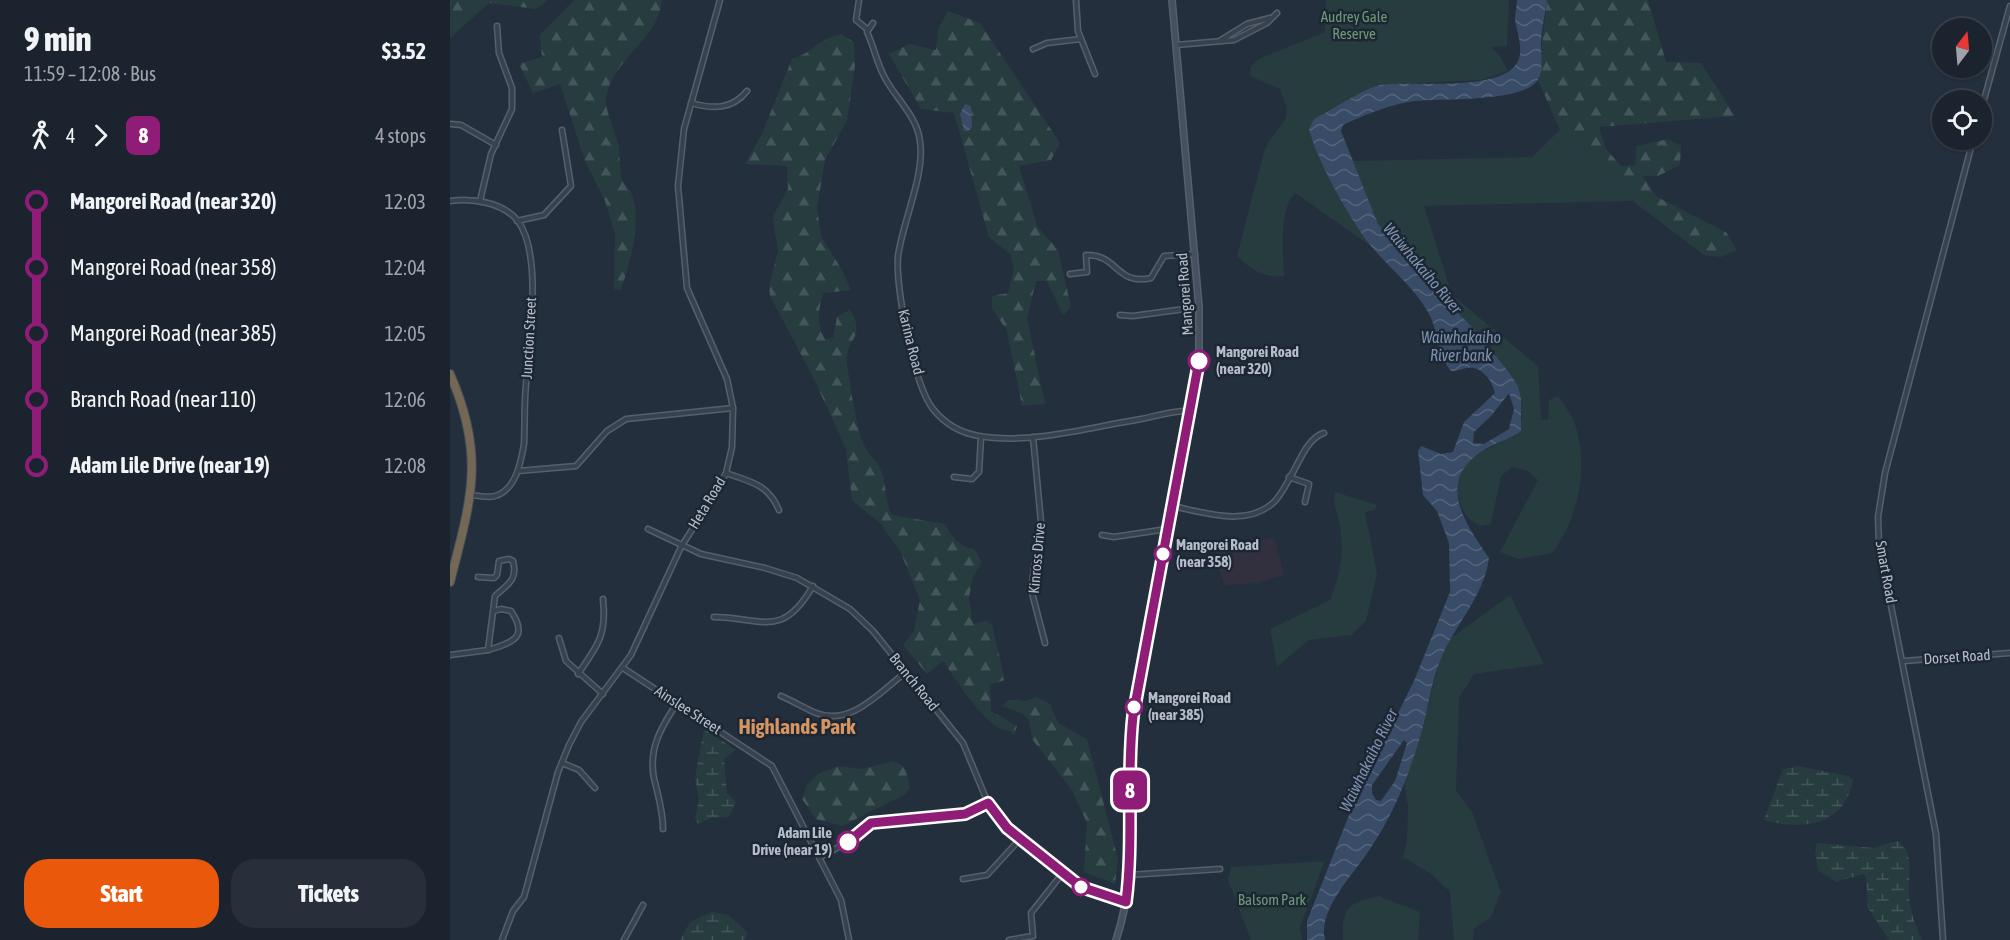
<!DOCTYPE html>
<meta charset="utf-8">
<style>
:root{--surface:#1b232e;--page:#282f3a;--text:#f1f3f6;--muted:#a0a4aa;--line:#39404a;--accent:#ea580c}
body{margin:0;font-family:"Asap Condensed",sans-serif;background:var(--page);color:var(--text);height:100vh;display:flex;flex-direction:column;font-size:22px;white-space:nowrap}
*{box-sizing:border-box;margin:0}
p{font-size:20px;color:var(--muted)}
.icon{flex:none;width:33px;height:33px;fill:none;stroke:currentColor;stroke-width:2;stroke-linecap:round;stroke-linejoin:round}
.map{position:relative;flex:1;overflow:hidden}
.panel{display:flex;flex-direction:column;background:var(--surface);width:450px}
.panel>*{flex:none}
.badge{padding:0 12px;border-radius:9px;font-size:21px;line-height:39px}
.needle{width:39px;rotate:16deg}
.buttons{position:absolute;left:1482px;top:18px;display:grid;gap:12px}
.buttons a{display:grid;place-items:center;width:60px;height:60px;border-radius:50%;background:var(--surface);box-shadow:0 2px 4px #0004,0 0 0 2px var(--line);font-size:30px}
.map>.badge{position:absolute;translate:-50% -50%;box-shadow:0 0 0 3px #fff}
.legs{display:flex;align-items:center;gap:9px;height:66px;padding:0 24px;font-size:20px}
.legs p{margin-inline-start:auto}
.head{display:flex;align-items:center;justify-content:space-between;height:102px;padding:0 24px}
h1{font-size:33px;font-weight:800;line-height:45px}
.button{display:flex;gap:12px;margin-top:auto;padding:12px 24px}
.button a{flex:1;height:69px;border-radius:24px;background:var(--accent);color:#fff;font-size:24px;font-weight:800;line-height:69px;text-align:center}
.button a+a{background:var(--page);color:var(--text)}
ul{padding:0 24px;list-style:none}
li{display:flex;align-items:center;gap:21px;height:66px;font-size:22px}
li i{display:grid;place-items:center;width:9px;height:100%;margin:0 8px;background:currentColor}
li i::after{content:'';width:15px;height:15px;margin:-8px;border:4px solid;border-radius:50%;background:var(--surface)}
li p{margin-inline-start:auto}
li:first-child i{background:linear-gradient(#0000 50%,currentColor 0)}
li:last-child i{background:linear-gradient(currentColor 50%,#0000 0)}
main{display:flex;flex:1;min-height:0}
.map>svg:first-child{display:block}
</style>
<main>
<section class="panel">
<div class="head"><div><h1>9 min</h1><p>11:59 – 12:08 · Bus</p></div><b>$3.52</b></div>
<div class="legs"><svg class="icon" aria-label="walk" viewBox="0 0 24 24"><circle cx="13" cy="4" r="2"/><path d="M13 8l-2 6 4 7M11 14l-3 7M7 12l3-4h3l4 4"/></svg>4<svg class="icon" aria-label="forward" viewBox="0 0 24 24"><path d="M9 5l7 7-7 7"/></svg><b class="badge" style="background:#8f1d78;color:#fff">8</b><p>4 stops</p></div>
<ul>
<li><i style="color:#8f1d78"></i><b>Mangorei Road (near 320)</b><p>12:03</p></li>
<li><i style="color:#8f1d78"></i><span>Mangorei Road (near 358)</span><p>12:04</p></li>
<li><i style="color:#8f1d78"></i><span>Mangorei Road (near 385)</span><p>12:05</p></li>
<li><i style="color:#8f1d78"></i><span>Branch Road (near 110)</span><p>12:06</p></li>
<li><i style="color:#8f1d78"></i><b>Adam Lile Drive (near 19)</b><p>12:08</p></li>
</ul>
<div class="button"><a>Start</a><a>Tickets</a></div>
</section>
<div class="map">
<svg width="1560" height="940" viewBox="0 0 1560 940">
<defs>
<pattern id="forest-firs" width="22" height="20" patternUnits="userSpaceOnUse" patternTransform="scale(1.5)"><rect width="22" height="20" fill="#263c3f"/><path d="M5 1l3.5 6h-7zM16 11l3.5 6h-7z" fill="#435659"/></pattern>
<pattern id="wetland-marsh" width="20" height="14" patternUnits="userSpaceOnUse" patternTransform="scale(1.5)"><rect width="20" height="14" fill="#263c3f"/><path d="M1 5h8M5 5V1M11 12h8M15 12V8" fill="none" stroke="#435659"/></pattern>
<pattern id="water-waves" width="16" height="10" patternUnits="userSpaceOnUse" patternTransform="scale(1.5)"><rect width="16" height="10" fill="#394c67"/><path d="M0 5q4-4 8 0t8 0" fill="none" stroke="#53647b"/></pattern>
</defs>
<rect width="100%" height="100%" fill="#242f3e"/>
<!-- medical -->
<path fill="#32303f" d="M824,537L834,575L806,583L774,585L765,553Z"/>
<!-- green -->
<g fill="#263c3f">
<path d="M876,0H1059L1057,46L1041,47L1049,54L1058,71L1031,80L928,85L865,119L861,137L897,211L921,246L845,193C829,209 833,253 834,276C814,278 801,270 787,256L815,148L836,118L837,108L830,89L800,76L801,66L811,58L875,32Z"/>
<path d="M1110,130L1183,201L974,206L1002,295L1088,366L1091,420L1098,419L1099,400L1108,396C1114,405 1122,414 1125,424C1139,466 1129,518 1102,553L1068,559L1050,552L1088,480L1078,471L1063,467L1051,476L1041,524L1030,526C1015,517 1014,515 1009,498C997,462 1039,448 1065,436L1072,419L1068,386L1058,371L1023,328L998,303L973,270L928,224L903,161L1082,157Z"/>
<path d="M885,492L927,505L925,510L915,512L927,574L916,621L901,635L859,640L827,667L820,629L880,600C889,577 894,558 891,534C890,518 882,507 885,492Z"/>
<path d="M1060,595L1094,664L1024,674L1009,698L1006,791L1022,812L1051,892L1041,917L1024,929L1023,940H1004L1000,892L981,874L953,857L957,842L958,806L954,783L973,726L989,662L1000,639Z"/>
<path d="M875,861L850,927L852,940H801L778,880L781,867Z"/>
<path d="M929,896L970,912L968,940H893C891,908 899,902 929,896Z"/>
</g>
<!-- forest -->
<g fill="url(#forest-firs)">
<path d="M0,0H98L86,9L39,3L0,38Z"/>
<path d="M124,0H212C208,41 161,59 156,99C155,111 165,131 168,143C171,155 168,168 172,180C174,185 180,189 182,195C192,224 180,261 171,290L164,289L165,234L155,201L135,161L110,84L83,93L69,64L92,57L90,35Z"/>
<path d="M1097,0H1198L1216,62L1251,63L1285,116L1149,127L1156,149L1171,166L1185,165L1187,146L1218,139L1231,146L1230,165L1208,176H1193L1207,197L1276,232L1287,250L1271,257L1254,255L1183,201L1110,130L1088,80Z"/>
<path d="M498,11L530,23L610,143L601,160L569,166L587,226L608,250L621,307L613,315L597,281H586L577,318L595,404L572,406L557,331L542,308V296L558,293L564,268L560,254L539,237L504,113L471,109L439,54L459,44L486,50L488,30Z"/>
<path d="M391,34L404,42L405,66L397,120L375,160L367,208L371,236L392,270L401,290L373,293C368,311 366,323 375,339L383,338L387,317L400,310C418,339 393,339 397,365C401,388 405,422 413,443C417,453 427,461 431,470C437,485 434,501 442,515L495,524C503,538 508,546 524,549L532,562L523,577L519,598L523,624L536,621L542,625L555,680L540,685L541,711L567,726L564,735C558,729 550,730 544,725C522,706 509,684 493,661L477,674L453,645L464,631L470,600L451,553L431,524L402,500L396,449L363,377L320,296L319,285L328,252L323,216L338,189L337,166L295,164L312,134L342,59C364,52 366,40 391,34Z"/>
<path d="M587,697L600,704L608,723L637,739L668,859L665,884L634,872L637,823L622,790L582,739L579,720L573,714L553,706L558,700L576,701Z"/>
<path d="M443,761C456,765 458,775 460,788L456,794L392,826L366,819L352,799L357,785L368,774L388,766L412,769Z"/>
</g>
<!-- wetland -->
<g fill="url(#wetland-marsh)">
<path d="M254,729L286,750L274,759L277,793L286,802L279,817L261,818L248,824L245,818L249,800L245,778Z"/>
<path d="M1348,766L1398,776L1403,780C1395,826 1352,831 1314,820L1333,769Z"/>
<path d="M1447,841C1465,851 1458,876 1459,894C1460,910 1465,926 1472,940H1439L1418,908L1416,877L1413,874L1386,882L1368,870L1365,854L1367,843L1423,848Z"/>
<path d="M262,912L278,915L298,933L294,940H230L240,922Z"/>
</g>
<!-- water -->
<g fill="url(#water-waves)" fill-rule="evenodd">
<path d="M1067,0H1097C1095,14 1092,27 1091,41C1090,54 1095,70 1087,81C1069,104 986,97 958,102C936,106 912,116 893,125L891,131L928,224L973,270L998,303L1023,328L1058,371L1068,386L1071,399V431C1060,440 1046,442 1034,450C985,480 1014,522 1039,558C1034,597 1004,625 990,661C982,680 979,702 974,723C962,767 946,811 920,849C904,874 867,910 875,940H857V921L907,795L964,681L1000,592L999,543L987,511L973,495L968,451L971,446L991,454L1003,452L1014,422L1045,393C1043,382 1031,364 1016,368C1010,370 1008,371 1001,371C985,351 989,330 978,312C964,287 939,268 921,246C901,222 866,159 859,129L864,119C880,111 915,88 930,85C960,80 1049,93 1067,63C1075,49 1066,32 1065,18C1065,13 1067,6 1067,0ZM1059,393L1064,409L1059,429L1034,444L1023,443L1024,432L1041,416ZM954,740L957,743L945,781L931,801L926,800L922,793V785Z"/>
<path d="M515,104L521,106L522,128L518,131H514L510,114Z"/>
</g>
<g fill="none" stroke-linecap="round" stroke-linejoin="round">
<defs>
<g id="street">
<path d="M409,0L406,20L417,29"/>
<path d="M626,0L628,31L645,74"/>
<path d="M423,23L417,32C424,47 427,64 435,78C446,99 467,116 470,141C475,176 453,220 448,256C445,287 464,385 483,409C495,424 511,433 529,436C579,445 641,427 691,419C706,416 725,410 740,411"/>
<path d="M771,40L797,24L820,18"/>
<path d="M726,45L784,40L817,23L827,13"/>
<path d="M583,49L597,43L631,39"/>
<path d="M241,103C262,109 282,110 297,91"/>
<path d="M1532,107L1560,6"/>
<path d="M1,124L11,125L46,145"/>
<path d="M0,201C22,198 53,202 68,221C93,255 79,344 76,384C74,404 75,424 74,444C71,462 66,490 45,496C39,498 28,496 21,495"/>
<path d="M30,201L41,154L62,109V88L49,53L47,26"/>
<path d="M67,221L94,215L121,186L112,130"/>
<path d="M620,274L637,272L636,255C668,254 666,286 701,278L714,256L745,254"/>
<path d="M670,315L683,316L749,307"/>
<path d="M583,437L591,522L581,589L595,643"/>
<path d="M68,471L126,466L157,431L176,419L283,408"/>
<path d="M276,473C301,482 318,484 329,510"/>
<path d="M504,477L522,479L529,472L531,437"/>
<path d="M839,477L859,484L855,502"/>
<path d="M722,506C753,512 797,528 824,502C833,493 843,472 850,459C855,449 863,436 874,433"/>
<path d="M198,529L251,554L315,568L347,578L400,609L423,631L513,743L538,803L548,819L631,887L676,902"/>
<path d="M652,535L664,537L717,529"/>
<path d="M264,617C314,618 332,639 363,586"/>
<path d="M109,638L116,661L153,694"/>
<path d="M38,650C60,643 80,639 61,611L51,609L44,611"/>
<path d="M0,655L38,650L45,596C58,584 68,580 63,561L59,559L49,561L47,575L44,578L28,577"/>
<path d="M1454,661L1560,653"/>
<path d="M173,668L322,766L391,900L399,940"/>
<path d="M128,674C148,645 157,635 153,599"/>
<path d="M331,696C343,701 354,708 366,713C401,727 431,691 456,672"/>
<path d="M112,763L129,770L145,788"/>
<path d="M213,829C213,810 208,796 204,778C198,748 212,726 227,703"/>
<path d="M370,857L402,840L421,823L515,814L538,803"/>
<path d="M679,875L770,869"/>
<path d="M513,879L537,875L570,839"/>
<path d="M52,940L63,911L74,897L108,772L119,745L131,722L181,655L231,547L266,492L276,473L282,447L283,408L277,379L237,288L228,186L234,129L270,0"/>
<path d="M174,940L193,905"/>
<path d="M559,940L583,936L581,913L612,874"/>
<path d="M1493,940L1486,834L1429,545L1428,517L1435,473L1523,140"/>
</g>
<path id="secondary" d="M666,940C691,867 675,791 683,716L749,361V307L722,0"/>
<path id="highway" d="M0,374C36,456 21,500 0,582"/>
</defs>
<!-- street casing -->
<use href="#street" stroke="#565f6c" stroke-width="7"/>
<!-- secondary casing -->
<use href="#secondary" stroke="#565f6c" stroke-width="8"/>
<!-- highway casing -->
<use href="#highway" stroke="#434c59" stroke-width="10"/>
<!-- street -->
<use href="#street" stroke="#38414e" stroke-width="4"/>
<!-- secondary -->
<use href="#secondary" stroke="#465061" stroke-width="5"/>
<!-- highway -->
<use href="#highway" stroke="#746855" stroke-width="8"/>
</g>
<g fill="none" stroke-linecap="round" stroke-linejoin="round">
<defs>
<path id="line-1" d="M398,842L421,823L515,814L538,803L557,828L631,887L676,902C684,840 676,778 683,716L749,361"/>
</defs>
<!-- line-1 casing -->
<use href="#line-1" stroke="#fff" stroke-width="14"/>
<!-- line-1 -->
<use href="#line-1" stroke="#8f1d78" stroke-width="9"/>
</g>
<!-- markers -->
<g fill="#fff" stroke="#8f1d78" stroke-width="3">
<circle cx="749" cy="361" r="10"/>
<circle cx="713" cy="554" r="8"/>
<circle cx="684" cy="707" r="8"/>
<circle cx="398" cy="842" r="10"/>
<circle cx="631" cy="887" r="8"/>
</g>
<g text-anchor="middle" stroke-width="5" stroke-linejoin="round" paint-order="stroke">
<!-- park labels -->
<g font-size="15" fill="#6b9a76" stroke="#1d2633">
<text x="904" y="22">Audrey Gale<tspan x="904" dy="17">Reserve</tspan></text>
<text x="822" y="905">Balsom Park</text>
</g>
<!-- street labels -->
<g font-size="15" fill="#b4bcc9" stroke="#1d2633">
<text transform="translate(735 294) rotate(-94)" y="5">Mangorei Road</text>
<text transform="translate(79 338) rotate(-87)" y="5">Junction Street</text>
<text transform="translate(461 342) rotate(76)" y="5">Karina Road</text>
<text transform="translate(257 503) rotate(-59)" y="5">Heta Road</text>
<text transform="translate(587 558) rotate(-85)" y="5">Kinross Drive</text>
<text transform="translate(1436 572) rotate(80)" y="5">Smart Road</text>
<text transform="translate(1507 657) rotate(-4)" y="5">Dorset Road</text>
<text transform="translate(464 682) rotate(51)" y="5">Branch Road</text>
<text transform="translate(238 710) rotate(33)" y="5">Ainslee Street</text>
</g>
<!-- stop labels -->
<g font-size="15" font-weight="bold" fill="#b4bcc9" stroke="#1d2633" text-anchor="start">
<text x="766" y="357">Mangorei Road<tspan x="766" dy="17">(near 320)</tspan></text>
<text x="726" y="550">Mangorei Road<tspan x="726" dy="17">(near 358)</tspan></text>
<text x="698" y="703">Mangorei Road<tspan x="698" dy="17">(near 385)</tspan></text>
<text x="382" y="838" text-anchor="end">Adam Lile<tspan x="382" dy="17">Drive (near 19)</tspan></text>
</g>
<!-- water labels -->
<g font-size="16" font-style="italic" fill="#7c92b1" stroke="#1d2633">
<text transform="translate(973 268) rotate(50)" y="6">Waiwhakaiho River</text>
<text x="1011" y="343">Waiwhakaiho<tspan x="1011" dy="18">River bank</tspan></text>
<text transform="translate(918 760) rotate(-64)" y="6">Waiwhakaiho River</text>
</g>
<!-- district labels -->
<g font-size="21" font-weight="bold" fill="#d59563" stroke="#1d2633">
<text x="347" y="734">Highlands Park</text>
</g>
</g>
</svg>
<div class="buttons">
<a><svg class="needle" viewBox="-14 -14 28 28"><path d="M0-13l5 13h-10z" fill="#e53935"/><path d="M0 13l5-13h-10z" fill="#a0a4aa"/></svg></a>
<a><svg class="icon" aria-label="locate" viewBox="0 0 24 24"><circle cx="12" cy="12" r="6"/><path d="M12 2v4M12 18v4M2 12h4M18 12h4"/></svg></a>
</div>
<b class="badge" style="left:680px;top:790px;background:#8f1d78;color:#fff">8</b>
</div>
</main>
